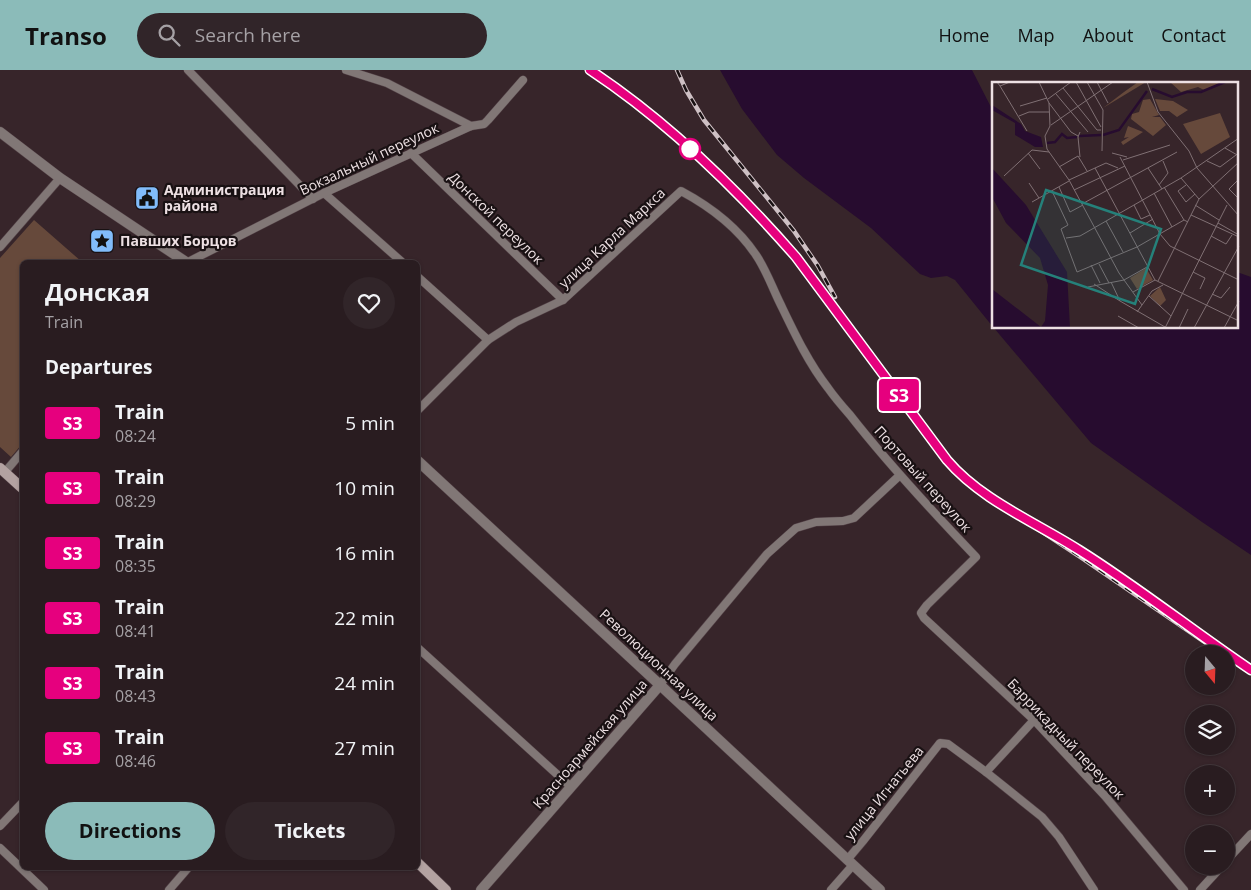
<!DOCTYPE html>
<meta charset="utf-8">
<style>
:root{--surface:#291c20;--page:#312529;--text:#f1f3f6;--muted:#a5a1a5;--line:#453a3e;--accent:#8bbbb9}
body{margin:0;font-family:"Open Sans",sans-serif;background:var(--page);color:var(--text);height:100vh;display:flex;flex-direction:column;font-size:19px;white-space:nowrap}
*{box-sizing:border-box;margin:0}
p{font-size:16px;color:var(--muted)}
.icon{flex:none;width:28px;height:28px;fill:none;stroke:currentColor;stroke-width:2;stroke-linecap:round;stroke-linejoin:round}
.map{position:relative;flex:1;overflow:hidden}
.details{position:absolute;left:20px;top:190px;width:400px;height:610px;display:flex;flex-direction:column;background:var(--surface);border-radius:8px;box-shadow:0 1px 4px #0004,0 0 0 1px var(--line)}
.details>*{flex:none}
.badge{padding:0 10px;border-radius:4px;font-size:18px;line-height:32px}
.needle{width:32px;rotate:161deg}
.controls{position:absolute;left:1185px;top:575px;display:grid;gap:10px}
.controls a{display:grid;place-items:center;width:50px;height:50px;border-radius:50%;background:var(--surface);box-shadow:0 1px 4px #0004,0 0 0 1px var(--line);font-size:25px}
.map>.badge{position:absolute;translate:-50% -50%;box-shadow:0 0 0 2px #fff}
h2{padding:0 25px;font-size:19px;line-height:45px}
.round{display:grid;place-items:center;flex:none;width:52px;height:52px;border-radius:26px;background:var(--page)}
.headline{display:flex;align-items:center;justify-content:space-between;height:85px;padding:0 25px}
h1{font-size:24px;font-weight:700;line-height:38px}
.primary-button{display:flex;gap:10px;margin-top:auto;padding:10px 25px}
.primary-button a{flex:1;height:58px;border-radius:30px;background:var(--accent);color:#111;font-size:20px;font-weight:700;line-height:58px;text-align:center}
.primary-button a+a{background:var(--page);color:var(--text)}
ul{padding:0;list-style:none}
li{display:flex;align-items:center;gap:15px;height:65px;padding:0 25px}
li div{flex:1}
li b{display:block;font-size:19px}
li em{font-style:normal}
li .badge{min-width:55px;font-weight:700;text-align:center}
header{display:flex;align-items:center;gap:30px;box-sizing:border-box;height:70px;padding:0 25px;background:var(--accent);color:#111}
header strong{font-size:24px}
nav{display:flex;gap:28px;margin-inline-start:auto;font-size:18px}
.search{width:350px;height:45px;background:var(--page);display:flex;align-items:center;gap:12px;box-sizing:border-box;padding:0 18px;border-radius:28px;color:var(--muted);font-size:19px}
.map>svg:first-child{display:block}
</style>
<header>
<strong>Transo</strong>
<div class="search"><svg class="icon" aria-label="search" viewBox="0 0 24 24"><circle cx="10" cy="10" r="6"/><path d="M15 15l6 6"/></svg>Search here</div>
<nav><a>Home</a><a>Map</a><a>About</a><a>Contact</a></nav>
</header>
<div class="map">
<svg width="1251" height="820" viewBox="0 0 1251 820">
<rect width="100%" height="100%" fill="#37252a"/>
<!-- green -->
<path fill="#66493b" d="M34,150L82,192H22V374L11,387L0,377V188Z"/>
<!-- water -->
<g fill="#270c2f">
<path d="M720,0H972L993,41V257L955,210L947,206L931,208L920,204L871,158L804,108L777,85L742,39Z"/>
<path d="M1237,202L1251,207V485L1202,452L1091,373L994,258H1237Z"/>
</g>
<g fill="none" stroke-linecap="round" stroke-linejoin="round">
<defs>
<g id="minor">
<path d="M188,0L313,129"/>
<path d="M346,0L387,13L471,56"/>
<path d="M411,83L563,230"/>
<path d="M324,123L402,192"/>
<path d="M0,177L60,108"/>
<path d="M188,192L324,123L471,56L484,54L488,50L523,10"/>
<path d="M418,207L488,270"/>
<path d="M418,340L488,270L516,252L563,230L681,121C709,136 738,158 756,185C765,198 771,214 778,229C793,260 807,291 828,318C835,328 842,336 850,345C889,395 932,441 976,487L927,535L921,543L924,548L1034,650L1105,726L1184,820"/>
<path d="M5,402L22,382"/>
<path d="M418,578L571,717"/>
<path d="M660,615L675,594L767,484L796,458L816,452L843,451L854,448L900,405"/>
<path d="M986,702L1034,650"/>
<path d="M0,756L22,733"/>
<path d="M0,778L44,820"/>
<path d="M847,790L863,771L940,673L948,674L986,702L1042,747L1059,767L1094,820"/>
<path d="M1226,791L1251,764"/>
<path d="M169,820L188,798"/>
<path d="M831,820L853,795"/>
<path d="M1200,820L1222,796"/>
</g>
<g id="tertiary">
<path d="M0,62L60,108L186,192"/>
<path d="M418,391L660,615L880,820"/>
<path d="M481,820L660,615"/>
</g>
<g id="secondary">
<path d="M0,398L22,418"/>
<path d="M418,793L446,820"/>
</g>
</defs>
<!-- minor casing -->
<use href="#minor" stroke="#544348" stroke-width="9"/>
<!-- tertiary casing -->
<use href="#tertiary" stroke="#544348" stroke-width="11"/>
<!-- secondary casing -->
<use href="#secondary" stroke="#544348" stroke-width="11"/>
<!-- minor -->
<use href="#minor" stroke="#817776" stroke-width="8"/>
<!-- tertiary -->
<use href="#tertiary" stroke="#817776" stroke-width="10"/>
<!-- secondary -->
<use href="#secondary" stroke="#b3a2a1" stroke-width="10"/>
<defs>
<g id="rail">
<path d="M590,0C667,51 735,118 796,187L947,390L965,410L977,419L1082,488L1222,584"/>
<path d="M677,0L686,20L704,50L794,161L818,196L835,227"/>
<path d="M1217,577L1251,600"/>
</g>
</defs>
<!-- rail casing -->
<use href="#rail" stroke="#cec0c4" stroke-width="4.5"/>
<!-- rail -->
<use href="#rail" stroke="#191113" stroke-width="2.5" stroke-dasharray="8" stroke-linecap="butt"/>
</g>
<g fill="none" stroke-linecap="round" stroke-linejoin="round">
<defs>
<path id="line" d="M590,0C667,51 735,117 796,187L947,390C981,430 1035,452 1079,480C1138,517 1193,561 1251,600"/>
</defs>
<!-- line casing -->
<use href="#line" stroke="#fff" stroke-width="11"/>
<!-- line -->
<use href="#line" stroke="#e6007e" stroke-width="8"/>
</g>
<!-- icons -->
<defs>
<symbol id="civic-square" viewBox="-11 -11 22 22"><rect x="-9" y="-9" width="18" height="18" rx="4" fill="#81bcfa" stroke="#191113"/><path d="M-.6-6.5H3V-4.5H.6V-3L4-1V1h2V6H-6V1h2V-1L-.6-3ZM-1.2 2.5V6h2.4V2.5Z" fill="#111"/></symbol>
<symbol id="sight-square" viewBox="-11 -11 22 22"><rect x="-9" y="-9" width="18" height="18" rx="4" fill="#81bcfa" stroke="#191113"/><path d="M0-6L1.8-2.2L6-1.7L2.9 1.2L3.7 5.4L0 3.3L-3.7 5.4L-2.9 1.2L-6-1.7L-1.8-2.2Z" fill="#111"/></symbol>
</defs>
<g fill-rule="evenodd">
<use href="#civic-square" x="133" y="114" width="28" height="28"/>
<use href="#sight-square" x="88" y="157" width="28" height="28"/>
</g>
<!-- markers -->
<circle fill="#fff" stroke="#e6007e" stroke-width="2.5" cx="690" cy="79" r="10"/>
<g text-anchor="middle" stroke-width="4.5" stroke-linejoin="round" paint-order="stroke">
<!-- street labels -->
<g font-size="14" fill="#ede0e3" stroke="#191113">
<text transform="translate(369 89) rotate(-25)" y="5">Вокзальный переулок</text>
<text transform="translate(496 148) rotate(44)" y="5">Донской переулок</text>
<text transform="translate(612 168) rotate(-43)" y="5">улица Карла Маркса</text>
<text transform="translate(923 409) rotate(48)" y="5">Портовый переулок</text>
<text transform="translate(659 595) rotate(43)" y="5">Революционная улица</text>
<text transform="translate(1066 669) rotate(46)" y="5">Баррикадный переулок</text>
<text transform="translate(590 674) rotate(-49)" y="5">Красноармейская улица</text>
<text transform="translate(884 723) rotate(-51)" y="5">улица Игнатьева</text>
</g>
<!-- poi labels -->
<g font-size="14" font-weight="bold" fill="#ede0e3" stroke="#191113" text-anchor="start">
<text x="164" y="125">Администрация<tspan x="164" dy="16">района</tspan></text>
<text x="120" y="176">Павших Борцов</text>
</g>
</g>
<!-- overview -->
<g transform="translate(992 12)">
<rect width="246" height="246" fill="#37252a"/>
<path d="M146,0H154L111,26L132,10ZM178,0H231L212,8L206,5L189,10ZM158,17L167,33L160,35H168L174,43L161,54L139,37L140,32L147,30L151,18ZM163,17L181,19L196,28L185,35L177,29H168ZM228,31L238,55L209,72L191,42ZM136,44L151,50L131,63L129,60L137,55L132,56ZM154,186L161,198L145,207L138,196ZM168,205L174,218L168,224L158,214Z" fill="#66493b"/>
<path d="M0,23L29,42L33,49L49,55L51,65H43L23,53V41L0,28ZM0,86L34,123L75,190L78,246H0V207L49,245L53,239L56,203L48,176L14,141L0,115Z" fill="#270c2f"/>
<path fill="none" stroke="#270c2f" stroke-width="2.5" d="M160,7L180,15L195,10H209L233,0M111,53L127,48L155,9M87,54L109,53M55,61L63,60L70,52L75,56L85,55"/>
<path fill="none" stroke="#807074" stroke-width="1" d="M5,0L8,4L18,0M47,0L57,21L58,44L53,54L55,67L77,98L103,86L163,198L247,239M84,0L109,45M95,0L111,28L110,69M105,0L116,21M155,0L166,30L197,69L205,86L247,134M8,4L35,49M71,6L105,48H109M64,12L96,50M56,17L79,0M57,21L79,50L86,54M28,24L55,16M27,34L37,30H57M59,43L121,0M233,66L247,74M36,71L48,87M120,71L135,75M88,75L86,55L88,50M128,75L168,152L178,164L247,198M131,78L178,63M215,79L228,85L244,73M67,85L86,74L95,89M103,86L114,81L126,86M156,86L170,107M12,94L40,68L57,70M189,96L207,117M247,97L237,107L247,117M77,98L127,191L150,223M37,101L47,116M167,103L176,91L171,79M194,103L186,109L194,120L203,112M67,105L78,130L91,123M172,105L192,138L196,140M82,108L133,84M60,109L76,143L69,147L85,190L145,165L192,138M162,111L180,145M40,120L77,99M90,122L185,70M142,123L149,137L158,133M203,123L227,138M199,133L247,155M114,139L131,170M226,141L247,153M138,151L161,137M219,154L234,162L240,153M74,156L88,154L189,96L247,56M107,182L117,201M99,183L108,201M201,190L213,196L208,207M166,199L207,117L247,80M119,200L128,219L173,245M102,202L128,219M96,205L132,198L155,185M141,210L163,198M220,212L229,216L238,205M157,214L179,234M145,230L160,209L171,203M126,234L147,246M173,246L235,123M187,246L196,227M202,246L247,164M232,246L247,219"/>
<path fill="#25817a" fill-opacity="0.15" stroke="#25817a" stroke-width="2.5" d="M54,108L169,147L143,222L29,183Z"/>
<rect width="246" height="246" fill="none" stroke="#ede0e3" stroke-width="2.5"/>
</g>
</svg>
<div class="controls">
<a><svg class="needle" viewBox="-14 -14 28 28"><path d="M0-13l5 13h-10z" fill="#e53935"/><path d="M0 13l5-13h-10z" fill="#a5a1a5"/></svg></a>
<a><svg class="icon" aria-label="layers" viewBox="0 0 24 24"><path d="M12 4l9 5-9 5-9-5zM3 14l9 5 9-5"/></svg></a>
<a>+</a>
<a>−</a>
</div>
<b class="badge" style="left:899px;top:325px;background:#e6007e;color:#fff">S3</b>
<section class="details">
<div class="headline"><div><h1>Донская</h1><p>Train</p></div><a class="round"><svg class="icon" aria-label="heart" viewBox="0 0 24 24"><path d="M12 20l-8-8c-3-5 5-10 8-4 3-6 11-1 8 4z"/></svg></a></div>
<h2>Departures</h2>
<ul>
<li><span class="badge" style="background:#e6007e;color:#fff">S3</span><div><b>Train</b><p>08:24</p></div><em>5 min</em></li>
<li><span class="badge" style="background:#e6007e;color:#fff">S3</span><div><b>Train</b><p>08:29</p></div><em>10 min</em></li>
<li><span class="badge" style="background:#e6007e;color:#fff">S3</span><div><b>Train</b><p>08:35</p></div><em>16 min</em></li>
<li><span class="badge" style="background:#e6007e;color:#fff">S3</span><div><b>Train</b><p>08:41</p></div><em>22 min</em></li>
<li><span class="badge" style="background:#e6007e;color:#fff">S3</span><div><b>Train</b><p>08:43</p></div><em>24 min</em></li>
<li><span class="badge" style="background:#e6007e;color:#fff">S3</span><div><b>Train</b><p>08:46</p></div><em>27 min</em></li>
</ul>
<div class="primary-button"><a>Directions</a><a>Tickets</a></div>
</section>
</div>
